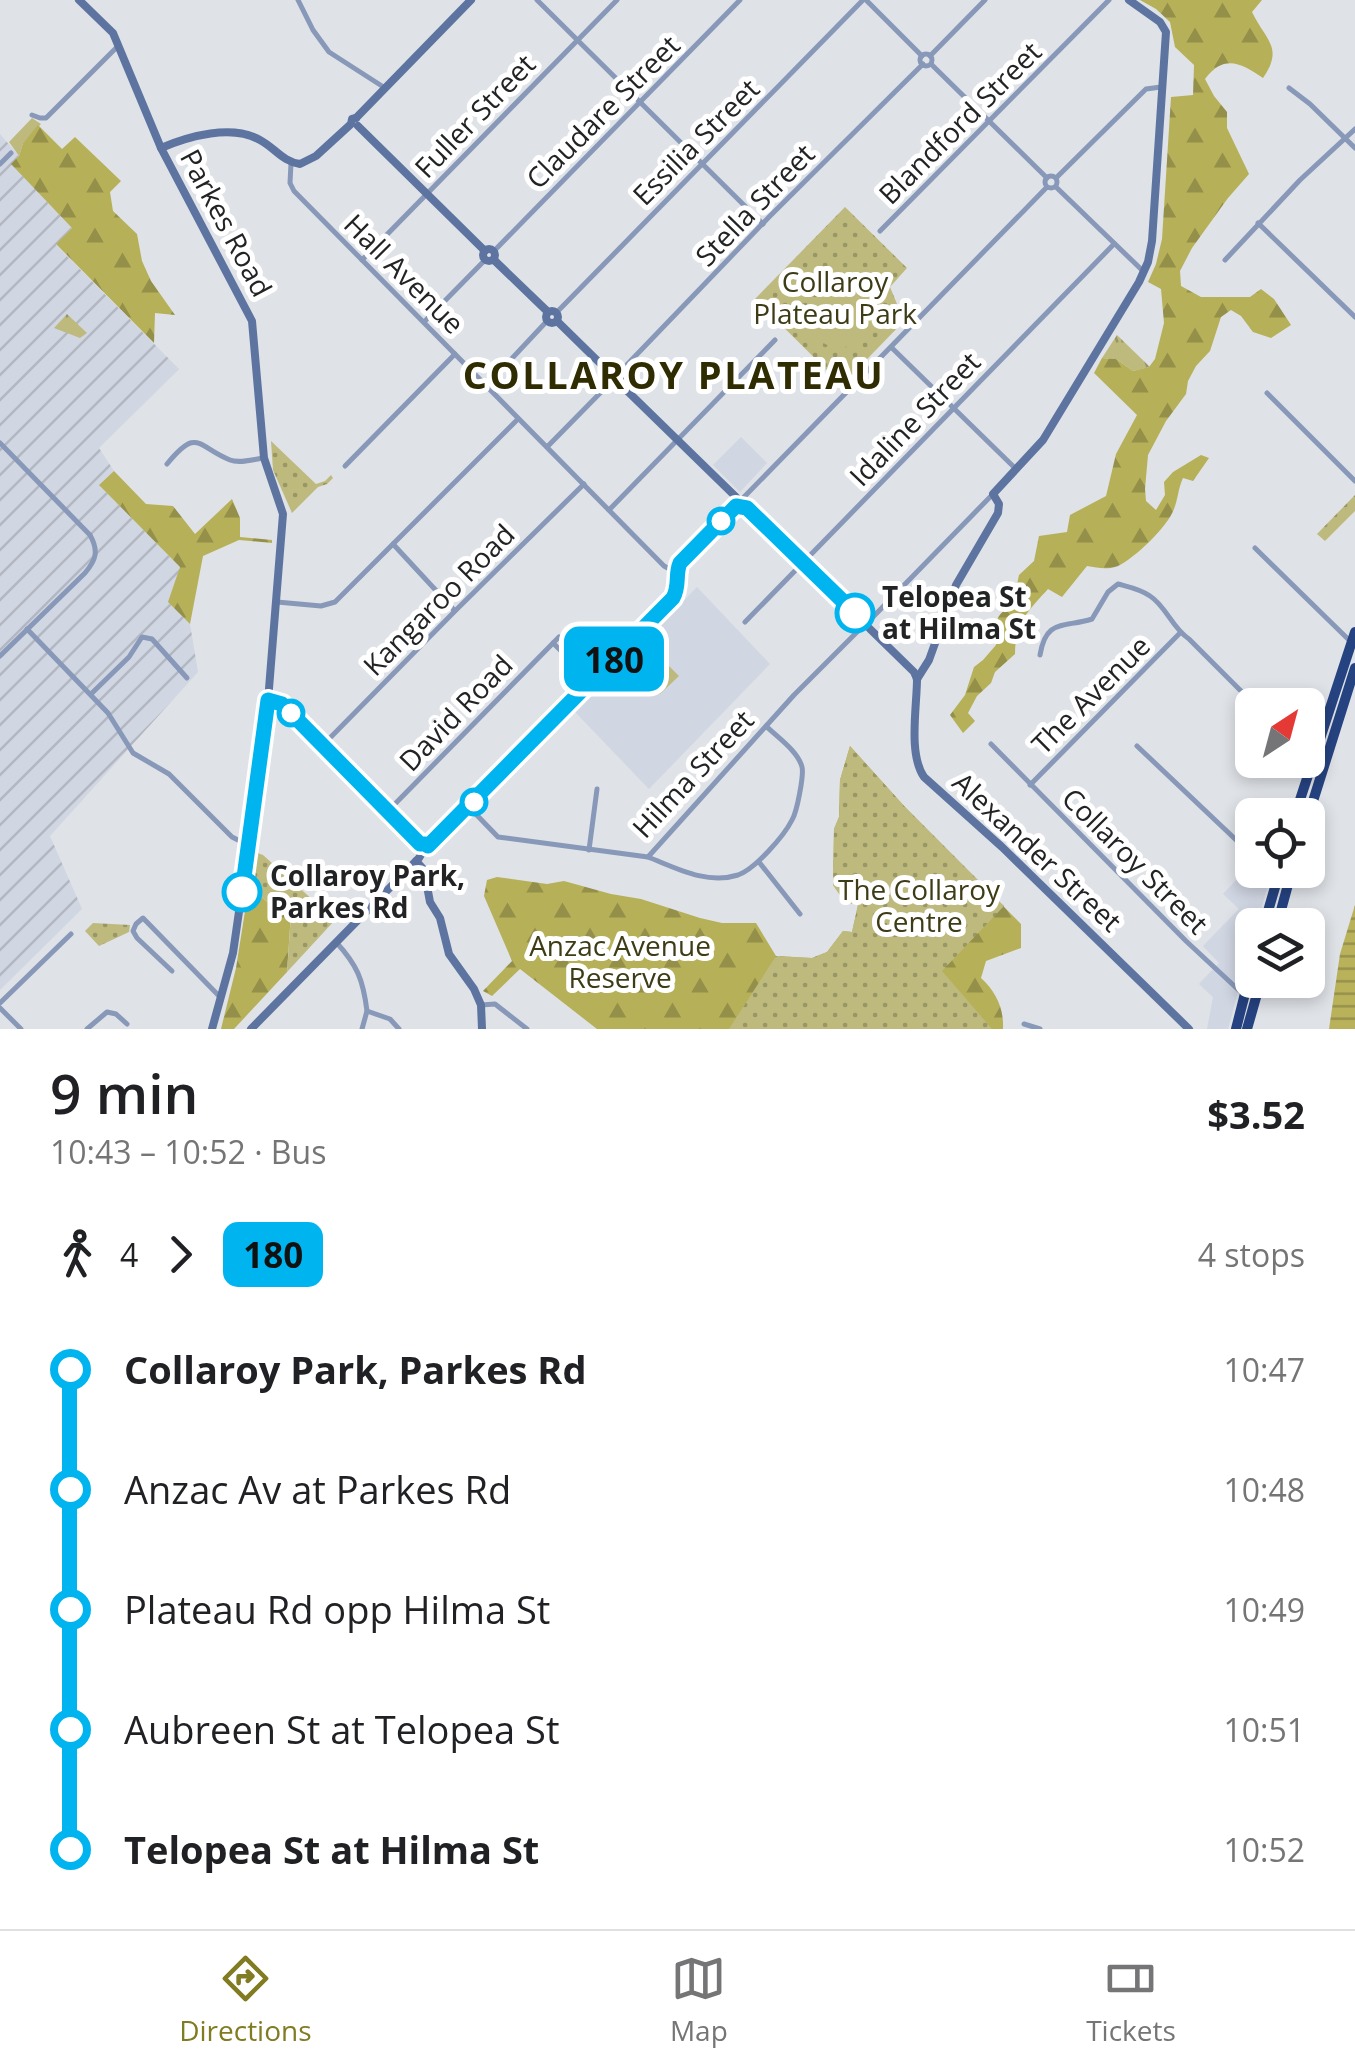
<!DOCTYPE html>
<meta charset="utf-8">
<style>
:root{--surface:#fff;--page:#f6f6f6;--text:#202124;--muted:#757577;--line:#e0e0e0;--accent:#817b21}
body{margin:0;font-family:"Open Sans",sans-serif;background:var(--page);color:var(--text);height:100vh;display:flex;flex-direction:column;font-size:38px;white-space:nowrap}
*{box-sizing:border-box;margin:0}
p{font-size:32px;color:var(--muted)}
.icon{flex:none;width:55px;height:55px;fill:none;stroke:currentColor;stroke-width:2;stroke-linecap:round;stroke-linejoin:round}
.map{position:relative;height:1029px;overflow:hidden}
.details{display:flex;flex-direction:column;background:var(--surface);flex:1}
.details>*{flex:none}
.badge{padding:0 20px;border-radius:15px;font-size:35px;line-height:65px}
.needle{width:65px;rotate:36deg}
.tools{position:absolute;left:1235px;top:688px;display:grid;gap:20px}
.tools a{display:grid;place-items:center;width:90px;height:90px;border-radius:15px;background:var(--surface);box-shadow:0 5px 15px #0003;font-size:50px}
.map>.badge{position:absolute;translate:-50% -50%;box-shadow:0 0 0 5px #fff}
.legs{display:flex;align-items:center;gap:15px;height:110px;padding:0 50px;font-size:32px}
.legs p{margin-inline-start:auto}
.summary{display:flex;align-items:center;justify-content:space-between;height:170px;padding:0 50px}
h1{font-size:55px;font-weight:600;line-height:75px}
ul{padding:0 50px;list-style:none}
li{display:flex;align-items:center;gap:35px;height:120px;font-size:38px}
li i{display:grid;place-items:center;width:15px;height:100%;margin:0 12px;background:currentColor}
li i::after{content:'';width:25px;height:25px;margin:-12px;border:8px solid;border-radius:50%;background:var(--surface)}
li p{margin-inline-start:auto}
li:first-child i{background:linear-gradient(#0000 50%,currentColor 0)}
li:last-child i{background:linear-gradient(currentColor 50%,#0000 0)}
.dock{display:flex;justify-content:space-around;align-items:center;height:140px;border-top:2px solid var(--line);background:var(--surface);font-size:28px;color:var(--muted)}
.dock a{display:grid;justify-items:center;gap:5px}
.dock .selected{color:var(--accent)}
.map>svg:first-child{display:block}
</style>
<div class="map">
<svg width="1355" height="1029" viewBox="0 0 1355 1029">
<defs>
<pattern id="industrial-furrows" width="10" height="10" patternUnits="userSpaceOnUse" patternTransform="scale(2.5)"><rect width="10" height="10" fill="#d0d6e2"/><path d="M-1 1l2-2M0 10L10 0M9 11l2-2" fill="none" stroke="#b2b7c2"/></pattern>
<pattern id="grass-tufts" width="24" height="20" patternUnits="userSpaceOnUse" patternTransform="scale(2.5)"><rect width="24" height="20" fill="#beba7d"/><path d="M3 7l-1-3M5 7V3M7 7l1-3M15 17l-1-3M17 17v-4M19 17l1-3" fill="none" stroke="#9a9766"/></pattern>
<pattern id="forest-firs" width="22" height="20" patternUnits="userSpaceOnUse" patternTransform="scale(2.5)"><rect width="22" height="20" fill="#b6b058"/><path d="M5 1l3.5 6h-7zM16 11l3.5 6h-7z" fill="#948f49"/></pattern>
<pattern id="park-dots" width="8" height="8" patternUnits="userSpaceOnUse" patternTransform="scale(2.5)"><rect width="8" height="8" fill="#beba7d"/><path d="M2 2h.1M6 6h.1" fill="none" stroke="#9a9766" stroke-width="1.8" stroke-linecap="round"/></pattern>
<pattern id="water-rules" width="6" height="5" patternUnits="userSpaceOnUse" patternTransform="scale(2.5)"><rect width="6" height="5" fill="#b9b25b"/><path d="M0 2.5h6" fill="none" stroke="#96904b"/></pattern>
</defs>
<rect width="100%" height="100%" fill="#dfe2e7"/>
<!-- built -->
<g fill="#d0d6e2">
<path d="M741,437L767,463L740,492L713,465Z"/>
<path d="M697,587L770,664L649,789L575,712Z"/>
<path d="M1252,863V870H1259L1269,880L1257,925H1252V940L1228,1029H1207L1213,997L1199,984L1219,963L1203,946L1239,909L1223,894Z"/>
</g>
<!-- industrial -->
<path fill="url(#industrial-furrows)" d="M0,134L19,156L12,165L72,228L56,245L179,369L99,448L114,471L99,485L180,567L169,603L190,624L198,672L50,836L82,909L0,990Z"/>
<!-- grass -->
<g fill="url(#grass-tufts)">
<path d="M32,118L41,124L23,143L19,156L9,142Z"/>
<path d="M67,314L87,333L80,338L54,328Z"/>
<path d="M1117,335L1150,367L1133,371L1116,359L1102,358Z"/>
</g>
<!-- forest -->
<g fill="url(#forest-firs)">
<path d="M1140,0H1262L1252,12C1266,41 1284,47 1263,78C1241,63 1224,54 1205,79L1214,96L1227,112V128L1249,174L1228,198L1192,248L1180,271L1181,286L1201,297H1250L1261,289L1274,299L1291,325L1271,338L1253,332L1241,316L1231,310L1221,317L1210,351L1196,366L1188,381L1186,394L1166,421L1148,455L1145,489L1146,501L1156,510L1165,495L1164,482L1173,472L1201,455L1209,458L1193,481L1183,478C1178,489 1178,499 1174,509C1168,526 1135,558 1118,566C1108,570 1098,568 1087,566L1062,597L1048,589C1028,611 1015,623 1015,654L995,672L991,683L977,696L968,713L975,721L963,733L950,715L965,695L974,667L983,660L996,645C994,629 993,619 1006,609L1008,596L1016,589L1019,575L1034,561L1039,536L1067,532L1070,515L1106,496L1116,454L1137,415L1094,373L1102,358L1116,359L1133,371L1149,367L1155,359L1164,323L1161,289L1148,282L1156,264L1162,239L1171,97L1193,95L1194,65L1175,47L1170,22L1156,9Z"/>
<path d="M38,125L62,149L75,137L121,181L110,192L113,211L137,234L142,261L151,281L175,315L155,313L154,343L56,244L72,228L11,164L19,156L23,143Z"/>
<path d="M114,471L146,504L173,506L195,534L232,499L240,518V537L272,540V543L239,540L203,556L190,624L168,602L180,567L99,485Z"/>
<path d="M850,746L905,807L1021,924V948L986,961L981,978C996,992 1004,1008 1003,1029H597L520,969L492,996L483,991L512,961L484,896L487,880L497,877L547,884L564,881L611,894L641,899L700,918L722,923H756L776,956L812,958L827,952L843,931L852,932L858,905L845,902L833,885L834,829L839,817L840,780Z"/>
<path d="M249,886L266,901L291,913L287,972L234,1029H221L236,968Z"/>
</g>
<!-- park -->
<g fill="url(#park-dots)">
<path d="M845,207L907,268L890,287L904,321L842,385L755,299Z"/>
<path d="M271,441L316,484L325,481L331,475L333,478L327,484L318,487L292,513L273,470Z"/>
<path d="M1355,495V511L1325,541L1317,534Z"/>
<path d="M850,746L905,807L1004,906L942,971L992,1029H729L776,956L812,958L827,952L843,931L852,932L858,905L845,902L833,885L834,829L839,817L840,780Z"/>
<path d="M255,852L263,855L335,920L287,972L291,914L266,901L249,886Z"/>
<path d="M93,923L130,925L129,932L99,946L85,931Z"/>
</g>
<!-- pitch -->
<g fill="#beba7d">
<path d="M847,280L873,291L878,311L875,327L859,344L835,349L810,336L809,312L821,294Z"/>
<path d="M660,657L679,676L660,694L641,675Z"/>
</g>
<!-- water -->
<path fill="url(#water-rules)" d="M1355,905V1029H1329L1340,954Z"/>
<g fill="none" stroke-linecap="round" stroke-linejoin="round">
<!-- street -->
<g stroke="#8898b8" stroke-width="5">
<path d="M298,0L313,30L329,52L385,88"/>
<path d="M537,0L763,224"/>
<path d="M866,0L922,56"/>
<circle cx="926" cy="60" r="6"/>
<path d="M930,56L985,0"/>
<path d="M931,64L1047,178"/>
<path d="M1289,88L1310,104L1355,148"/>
<path d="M32,115L40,118H46L118,46"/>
<path d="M291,163L290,183L294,191L664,566L677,573"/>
<path d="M0,164L11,153"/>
<circle cx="1051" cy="182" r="6"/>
<path d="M1056,178L1146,89L1161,87"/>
<path d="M1056,187L1144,272"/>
<path d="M1258,223L1355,317"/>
<path d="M880,231L1109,0"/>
<path d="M494,251L740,0"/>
<path d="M362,260L617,0"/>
<path d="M1225,260L1300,180L1355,129"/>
<path d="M557,312L863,0"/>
<path d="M424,322L485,260"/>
<path d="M891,347L1017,470"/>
<path d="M618,374L769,217L923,64"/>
<path d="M486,386L547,321"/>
<path d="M1267,393L1355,481"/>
<path d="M0,443L90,535C99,551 96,560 85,573L0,656"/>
<path d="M547,447L611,382"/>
<path d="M167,464C198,426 197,447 230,460C240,464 254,459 264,458"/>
<path d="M345,466L455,354"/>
<path d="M744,497L1047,187"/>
<path d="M609,510L775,340"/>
<path d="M393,544L455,611"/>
<path d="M1255,548L1349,640"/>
<path d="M277,602L321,606L335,602L518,419"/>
<path d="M870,620L993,494"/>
<path d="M745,622L1114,244"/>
<path d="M27,629L108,713L133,753L169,774L232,837L248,845"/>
<path d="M553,643L592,681"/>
<path d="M1040,655C1046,618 1064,628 1092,619L1108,592L1118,584C1129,587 1140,589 1150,596C1166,606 1172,628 1189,639L1255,705"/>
<path d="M91,694L129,657L142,637L152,639L187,678"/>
<path d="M991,744L1186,941L1244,995"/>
<path d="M323,745L455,611L584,484"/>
<path d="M1137,746L1252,855"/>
<path d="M1030,785L1180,633"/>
<path d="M469,807L498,837L648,857L794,695L861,628"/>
<path d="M388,811L559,637"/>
<path d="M589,850L597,789"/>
<path d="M648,857C676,868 707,885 738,875C755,869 784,836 792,820C797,812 804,775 802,767C798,751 777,737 766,726"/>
<path d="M759,862L800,914"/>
<path d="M336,942C357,965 363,979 367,1011L390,1019L399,1029"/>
<path d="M172,971L137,938L133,931L136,924L143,918L221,998"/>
<path d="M0,1003L71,934"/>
<path d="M481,1005L495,1004L527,1029"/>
<path d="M0,1008L21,1029"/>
<path d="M1024,1024L1040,1029"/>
<path d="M87,1029L107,1012L116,1014L127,1024"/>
<path d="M362,1029L367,1011"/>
</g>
<!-- secondary -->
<g stroke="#5d74a1" stroke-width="8">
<path d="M79,0L113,33L161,148L252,321L264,458L283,514L268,701L252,822L233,953L212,1029"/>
<path d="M356,118L471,0"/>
<path d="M358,126L485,251"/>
<path d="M161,148C189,136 232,124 260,140C275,148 283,162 300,164L316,156L351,124L352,119L356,118"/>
<circle cx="489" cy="255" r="6"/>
<path d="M494,260L548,312"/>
<circle cx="552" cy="317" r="6"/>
<path d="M557,321L611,374"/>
<circle cx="615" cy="379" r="5.5"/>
<path d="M618,382L736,497"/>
<path d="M744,506L861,620"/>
<path d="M870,629L914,672L917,679"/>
<path d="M917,679L929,660L956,585L998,513L999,504L993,494L1043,440L1139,282L1148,262L1152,241L1166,32L1160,22L1129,0"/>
<path d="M917,679C917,706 908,754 924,777L1002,847L1189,1029"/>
<path d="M268,701L278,703L286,709L420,845"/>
<path d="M428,846L670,601C681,588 674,576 680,563L736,506"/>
<path d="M416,861L424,870L430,902L440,918L449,954L474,989L481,1005L482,1029"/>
<path d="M251,1029L419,858L422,853L427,852L428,846"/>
</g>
<!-- highway -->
<g stroke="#264381" stroke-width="10">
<path d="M1295,815L1355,632"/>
<path d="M1308,817L1355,668"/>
<path d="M1264,925L1280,870"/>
<path d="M1277,925L1292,870"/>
<path d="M1236,1029L1252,966"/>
<path d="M1247,1029L1261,980"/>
</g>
</g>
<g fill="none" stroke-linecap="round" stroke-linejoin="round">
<defs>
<path id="line-1" d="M242,892L268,700L282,704L420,844H425L428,846L673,598C680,586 675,574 680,563L736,506L747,508L855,613"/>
</defs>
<!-- line-1 casing -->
<use href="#line-1" stroke="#fff" stroke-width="22"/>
<!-- line-1 -->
<use href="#line-1" stroke="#00b5ef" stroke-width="15"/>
</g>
<!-- markers -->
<g fill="#fff" stroke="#00b5ef" stroke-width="5">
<circle cx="721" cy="521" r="12"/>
<circle cx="855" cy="613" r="18"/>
<circle cx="291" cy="713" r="12"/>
<circle cx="474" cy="802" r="12"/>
<circle cx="242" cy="892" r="18"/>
</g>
<g text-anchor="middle" stroke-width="10" stroke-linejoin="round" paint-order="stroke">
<!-- street labels -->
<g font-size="28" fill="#222324" stroke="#fff">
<text transform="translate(603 112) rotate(-45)" y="10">Claudare Street</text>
<text transform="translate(475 116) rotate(-46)" y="10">Fuller Street</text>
<text transform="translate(960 123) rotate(-45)" y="10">Blandford Street</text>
<text transform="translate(696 142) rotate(-45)" y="10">Essilia Street</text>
<text transform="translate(755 205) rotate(-46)" y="10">Stella Street</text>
<text transform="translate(226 223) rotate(62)" y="10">Parkes Road</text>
<text transform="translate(404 274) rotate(45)" y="10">Hall Avenue</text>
<text transform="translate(915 419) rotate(-46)" y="10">Idaline Street</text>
<text transform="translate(439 600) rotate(-45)" y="10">Kangaroo Road</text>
<text transform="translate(1091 695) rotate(-45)" y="10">The Avenue</text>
<text transform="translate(456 713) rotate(-46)" y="10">David Road</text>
<text transform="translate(693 774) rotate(-47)" y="10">Hilma Street</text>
<text transform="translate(1037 852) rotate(43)" y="10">Alexander Street</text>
<text transform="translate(1135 861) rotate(45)" y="10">Collaroy Street</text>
</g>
<!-- park labels -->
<g font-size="28" fill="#3e3c16" stroke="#fff">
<text x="835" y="292">Collaroy<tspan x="835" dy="32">Plateau Park</tspan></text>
<text x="919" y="900">The Collaroy<tspan x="919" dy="32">Centre</tspan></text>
<text x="620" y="956">Anzac Avenue<tspan x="620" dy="32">Reserve</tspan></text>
</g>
<!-- stop labels -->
<g font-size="28" font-weight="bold" fill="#222324" stroke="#fff" text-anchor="start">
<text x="882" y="607">Telopea St<tspan x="882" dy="32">at Hilma St</tspan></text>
<text x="270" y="886">Collaroy Park,<tspan x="270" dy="32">Parkes Rd</tspan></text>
</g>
<!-- district labels -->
<g font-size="38" font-weight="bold" letter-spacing="2.5" fill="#2f2c01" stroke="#fff">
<text x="674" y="389">COLLAROY PLATEAU</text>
</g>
</g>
</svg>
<div class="tools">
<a><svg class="needle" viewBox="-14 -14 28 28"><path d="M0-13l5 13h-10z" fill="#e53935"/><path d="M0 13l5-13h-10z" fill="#757577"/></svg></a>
<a><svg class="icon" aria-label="locate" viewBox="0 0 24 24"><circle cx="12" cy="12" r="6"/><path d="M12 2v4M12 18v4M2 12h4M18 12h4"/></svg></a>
<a><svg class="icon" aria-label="layers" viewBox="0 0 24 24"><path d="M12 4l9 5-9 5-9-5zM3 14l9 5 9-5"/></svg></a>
</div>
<b class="badge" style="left:614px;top:659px;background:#00b5ef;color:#111">180</b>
</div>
<section class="details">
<div class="summary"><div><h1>9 min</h1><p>10:43 – 10:52 · Bus</p></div><b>$3.52</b></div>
<div class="legs"><svg class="icon" aria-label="walk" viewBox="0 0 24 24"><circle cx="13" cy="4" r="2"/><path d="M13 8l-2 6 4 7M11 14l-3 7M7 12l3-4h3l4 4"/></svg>4<svg class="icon" aria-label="forward" viewBox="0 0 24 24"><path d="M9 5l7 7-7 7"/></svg><b class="badge" style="background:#00b5ef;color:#111">180</b><p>4 stops</p></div>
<ul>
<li><i style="color:#00b5ef"></i><b>Collaroy Park, Parkes Rd</b><p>10:47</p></li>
<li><i style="color:#00b5ef"></i><span>Anzac Av at Parkes Rd</span><p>10:48</p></li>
<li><i style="color:#00b5ef"></i><span>Plateau Rd opp Hilma St</span><p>10:49</p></li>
<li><i style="color:#00b5ef"></i><span>Aubreen St at Telopea St</span><p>10:51</p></li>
<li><i style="color:#00b5ef"></i><b>Telopea St at Hilma St</b><p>10:52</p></li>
</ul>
</section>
<nav class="dock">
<a class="selected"><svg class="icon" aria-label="directions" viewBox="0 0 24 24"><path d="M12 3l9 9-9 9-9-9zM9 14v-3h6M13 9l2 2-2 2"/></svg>Directions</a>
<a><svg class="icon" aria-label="map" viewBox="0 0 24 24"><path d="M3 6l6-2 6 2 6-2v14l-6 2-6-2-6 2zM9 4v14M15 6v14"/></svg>Map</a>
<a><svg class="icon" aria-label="tickets" viewBox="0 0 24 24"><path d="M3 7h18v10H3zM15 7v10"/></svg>Tickets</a>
</nav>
